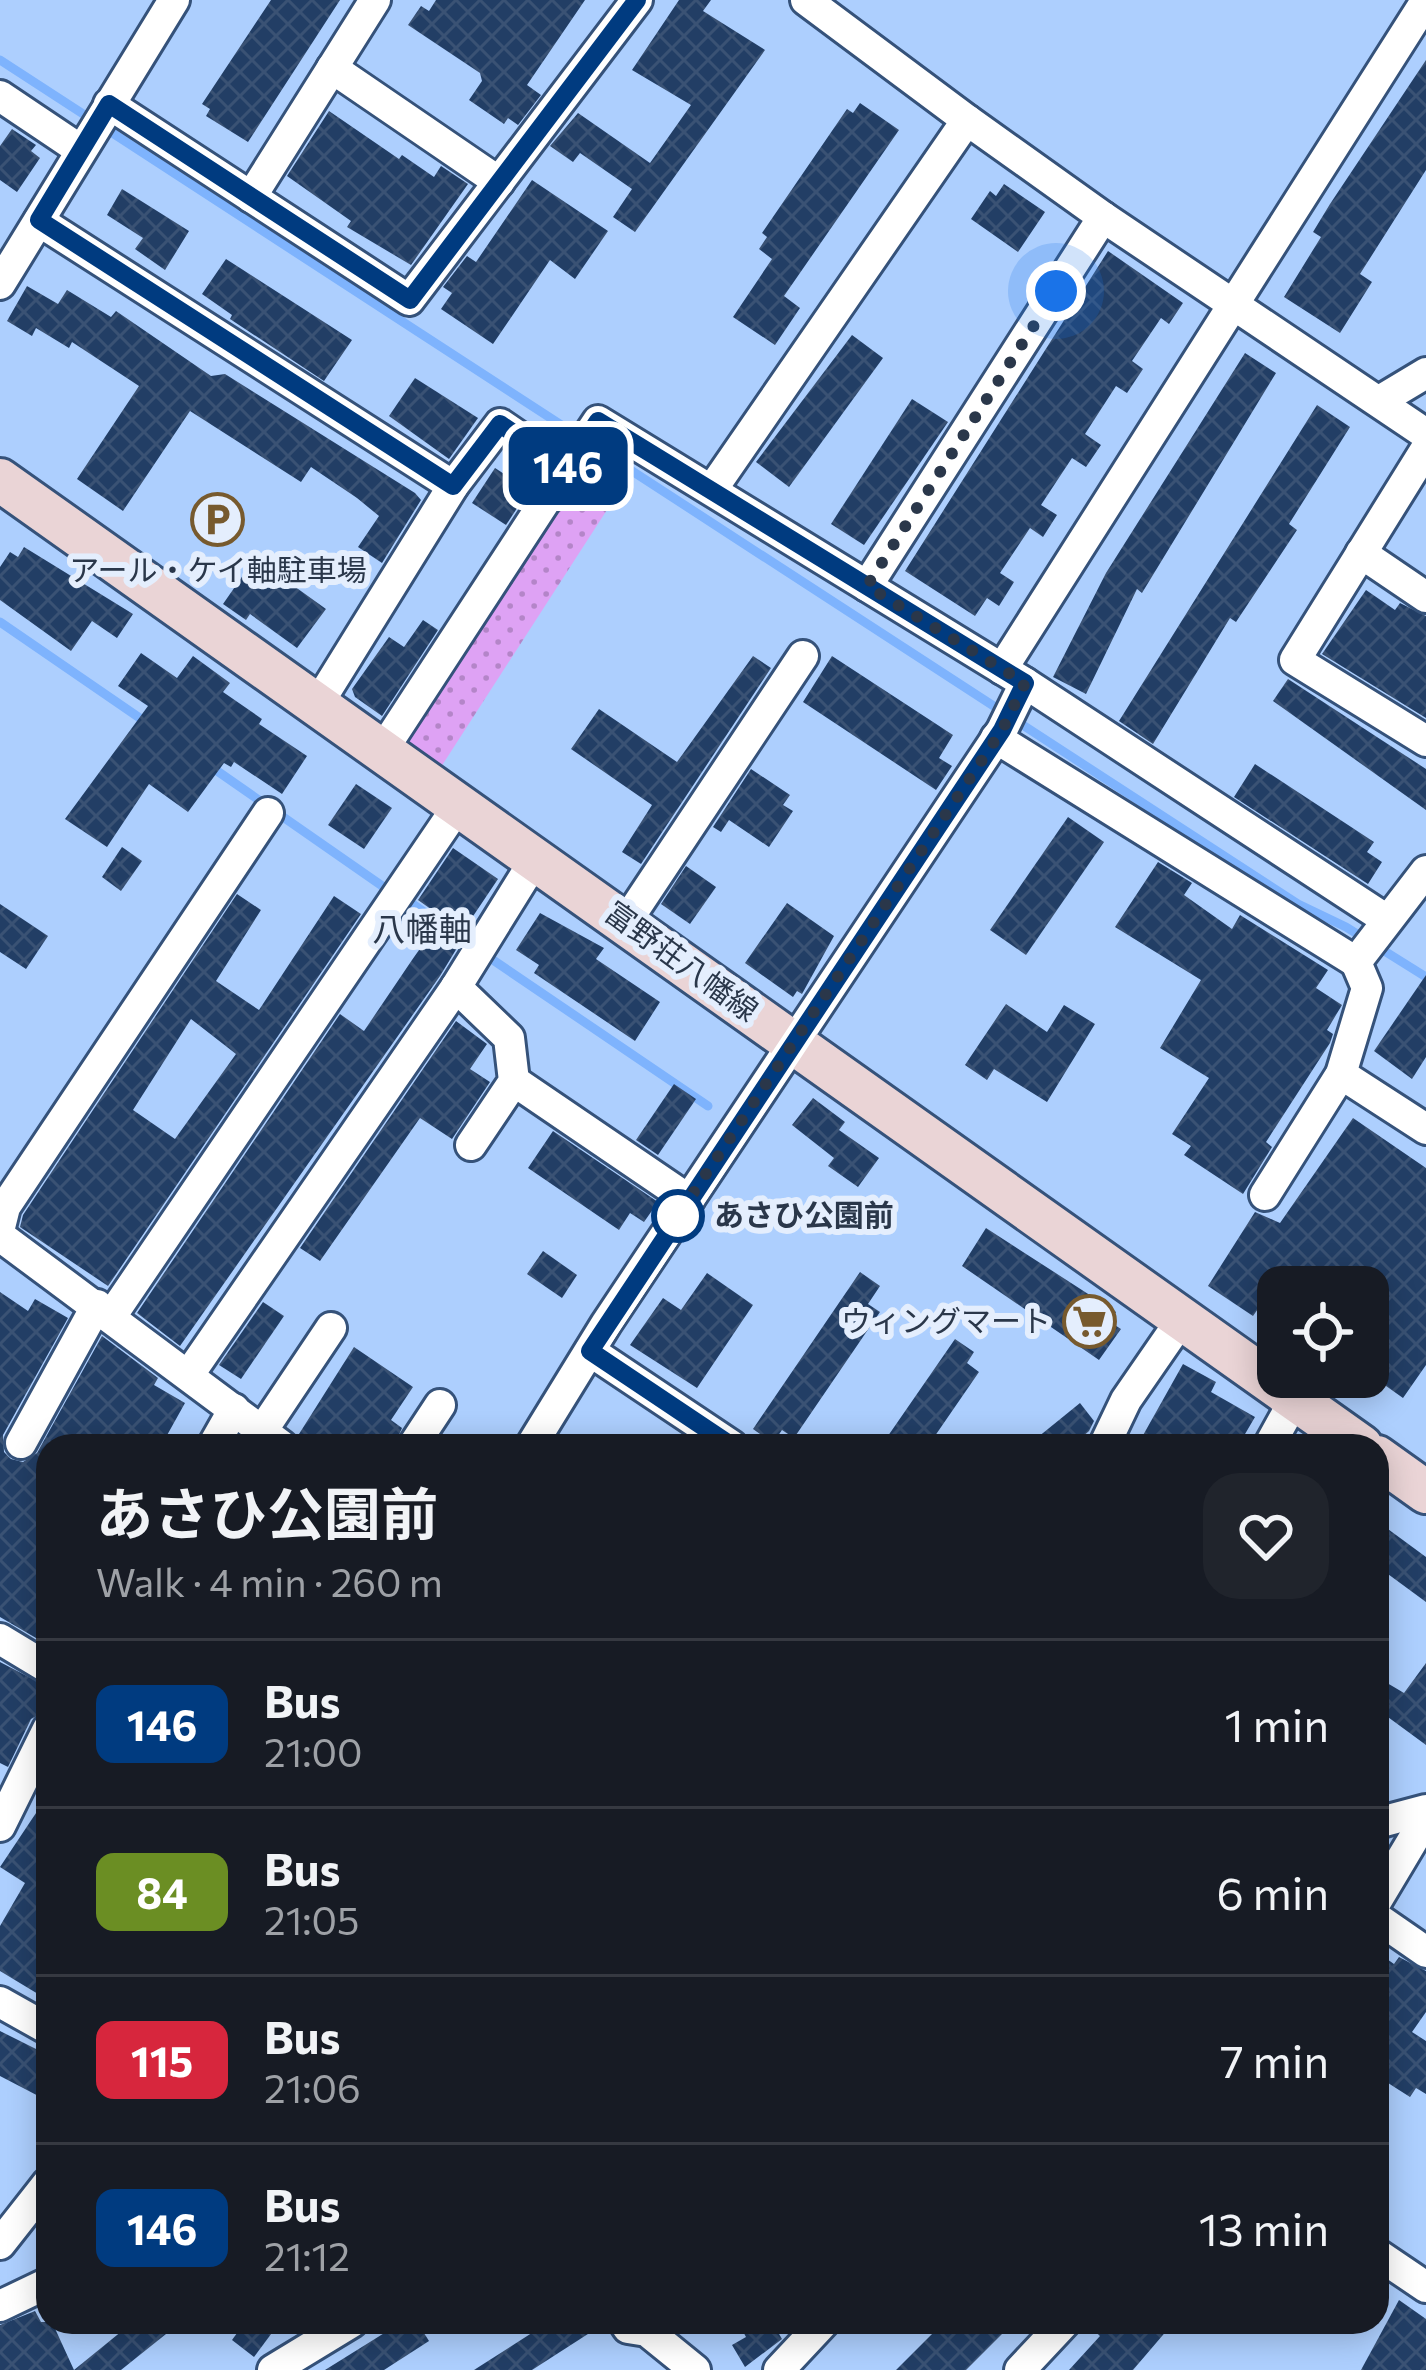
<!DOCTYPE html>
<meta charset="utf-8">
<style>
:root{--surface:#171b24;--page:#20242c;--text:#f1f3f6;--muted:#9ea1a6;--line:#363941}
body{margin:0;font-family:Commissioner,"Noto Sans JP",sans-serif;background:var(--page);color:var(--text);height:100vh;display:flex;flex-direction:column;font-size:45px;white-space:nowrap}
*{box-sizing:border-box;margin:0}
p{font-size:39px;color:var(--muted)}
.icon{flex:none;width:66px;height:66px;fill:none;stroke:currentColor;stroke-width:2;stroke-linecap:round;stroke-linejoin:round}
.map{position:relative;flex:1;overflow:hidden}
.sheet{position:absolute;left:36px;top:1434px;width:1353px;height:900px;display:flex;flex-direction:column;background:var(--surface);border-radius:36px;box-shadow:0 6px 30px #0003}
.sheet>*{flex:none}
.badge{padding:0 24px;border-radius:18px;font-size:42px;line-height:78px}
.buttons{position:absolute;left:1257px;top:1266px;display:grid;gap:24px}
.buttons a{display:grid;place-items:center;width:132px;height:132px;border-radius:24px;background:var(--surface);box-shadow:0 6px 30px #0003;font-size:60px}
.you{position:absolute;width:60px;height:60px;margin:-30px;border:9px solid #fff;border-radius:50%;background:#1a73e8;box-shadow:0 0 0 18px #1a73e833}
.map>.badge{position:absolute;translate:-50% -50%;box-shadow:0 0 0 6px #fff}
.round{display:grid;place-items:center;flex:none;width:126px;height:126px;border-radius:36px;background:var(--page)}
.headline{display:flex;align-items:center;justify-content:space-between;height:204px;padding:0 60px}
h1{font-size:57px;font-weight:700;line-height:90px}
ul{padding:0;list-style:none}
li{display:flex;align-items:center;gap:36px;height:168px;padding:0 60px;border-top:3px solid var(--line)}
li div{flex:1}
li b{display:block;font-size:45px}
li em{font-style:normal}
li .badge{min-width:132px;font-weight:700;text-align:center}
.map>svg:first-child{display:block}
</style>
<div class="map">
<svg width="1426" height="2370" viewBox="0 0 1426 2370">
<defs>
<pattern id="park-dots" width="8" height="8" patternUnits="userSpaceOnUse" patternTransform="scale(3)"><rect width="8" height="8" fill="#dea2f4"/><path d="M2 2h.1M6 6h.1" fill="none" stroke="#b485c8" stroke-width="1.8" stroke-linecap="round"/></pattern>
<pattern id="building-cross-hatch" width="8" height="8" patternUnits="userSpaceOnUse" patternTransform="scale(3)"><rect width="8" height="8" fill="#223e65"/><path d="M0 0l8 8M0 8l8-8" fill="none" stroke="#3a5274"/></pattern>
</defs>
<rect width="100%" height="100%" fill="#adcffe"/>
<!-- park -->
<path fill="url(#park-dots)" d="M579,473L614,499L441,767L403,741Z"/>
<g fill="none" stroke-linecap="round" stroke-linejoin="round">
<!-- stream -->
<g stroke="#7eb3fd" stroke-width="9">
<path d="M0,60L1298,904L1346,927L1426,977"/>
<path d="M0,622L147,723"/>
<path d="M210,766L388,890"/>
<path d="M414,905L471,945"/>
<path d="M493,960L708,1106"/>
</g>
</g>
<!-- building -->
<g fill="url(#building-cross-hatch)" fill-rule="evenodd">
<path d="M271,0H340L248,142L206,116L210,109L202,104Z"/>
<path d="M436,0H585L527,85L541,95L518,125L508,118L504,124L469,100L482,81L480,73L408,25L421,6L429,11Z"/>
<path d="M679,0H711L703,11L765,50L635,232L613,217L632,189L580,153L573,162L550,146L578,113L650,163L691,105L632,70Z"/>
<path d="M1426,60V170L1360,274L1372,282L1340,333L1284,297L1321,237L1313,232L1330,204Z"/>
<path d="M860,103L899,130L784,296L800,308L775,345L733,317L772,259L759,249L767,237L762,233L847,109L853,113Z"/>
<path d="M329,111L399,159L402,155L434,177L441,166L468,184L411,265L347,227L351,221L287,176Z"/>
<path d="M12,129L36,145L31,151L40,158L17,192L0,180V146Z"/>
<path d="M532,180L608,231L575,279L550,260L493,344L441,309L452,293L443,287L467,256L476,262Z"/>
<path d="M1004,184L1045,212L1018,252L971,219L990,191L996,196Z"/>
<path d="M122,189L189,231L165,270L135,249L143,238L107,215Z"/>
<path d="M1108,251L1183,303L1169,324L1161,318L1132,361L1143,369L1127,393L1116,386L1085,434L1101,445L1086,467L1072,458L1041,505L1057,515L1043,537L1030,528L1000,573L1014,582L999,606L987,598L975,616L905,571Z"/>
<path d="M226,259L352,340L324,381L230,319L232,315L202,294Z"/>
<path d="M27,286L58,304L67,290L111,317L116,311L211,376L225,374L415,493L421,500L382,563L358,547L379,516L357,498L311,467L301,482L190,411L123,511L77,479L139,386L72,342L69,348L36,328L32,336L7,321Z"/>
<path d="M852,335L883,358L789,487L756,462Z"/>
<path d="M1245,353L1276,373L1142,593L1137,589L1086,694L1053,677L1106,573Z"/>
<path d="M415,378L478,418L449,459L389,416Z"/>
<path d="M912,399L948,422L864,545L831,524Z"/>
<path d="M1317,405L1350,427L1289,524L1297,530L1236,622L1230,618L1153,744L1119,721Z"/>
<path d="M495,468L529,490L506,525L472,503Z"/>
<path d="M24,547L133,614L117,638L92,621L71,651L0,600V567L10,552L18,557Z"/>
<path d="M255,558L326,609L297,648L250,614L246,620L223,604Z"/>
<path d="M1366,590L1395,610L1400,603L1426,616V718L1322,654Z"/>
<path d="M423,620L438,630L382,716L355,697L352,689L389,637L404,647Z"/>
<path d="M141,653L177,678L193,656L230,683L223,692L262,719L259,724L307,756L282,794L234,762L231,767L224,763L188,812L149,784L107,847L65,819L148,706L118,686Z"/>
<path d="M753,656L771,668L641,864L622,852L652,805L571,749L599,709L677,762Z"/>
<path d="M832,656L953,735L939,758L952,766L936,790L803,702Z"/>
<path d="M1288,679L1426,769V810L1273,701Z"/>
<path d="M1255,764L1374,842L1367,852L1382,862L1368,884L1234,797Z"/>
<path d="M751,769L790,795L783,805L793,811L769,847L729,820L721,832L713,827Z"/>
<path d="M356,784L392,808L364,849L328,825Z"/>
<path d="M1068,817L1104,842L1026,955L990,930Z"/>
<path d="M122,847L142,861L121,891L102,877Z"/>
<path d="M453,848L498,879L453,946L457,948L440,976L180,1346L137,1313L340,1014L364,1031L412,960L442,917L418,900Z"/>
<path d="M1158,862L1192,883L1184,895L1232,929L1240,915L1328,970L1316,988L1342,1005L1327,1030L1333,1034L1330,1043L1266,1142L1272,1147L1243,1194L1184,1155L1191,1146L1172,1134L1209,1078L1160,1048L1201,980L1115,927Z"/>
<path d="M686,866L716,887L690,924L661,904Z"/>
<path d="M237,894L261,910L216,981L259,1010L334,896L361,914L108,1286L20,1227L23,1215ZM191,1019L236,1054L175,1139L133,1110Z"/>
<path d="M787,903L834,936L802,994L797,991L793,997L745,963Z"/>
<path d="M0,904L48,936L26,969L0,952Z"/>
<path d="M540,913L604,948L596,959L660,1002L635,1041L534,973L539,965L516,950Z"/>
<path d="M1426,975V1057L1412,1079L1374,1051Z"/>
<path d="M1006,1004L1047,1032L1064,1005L1095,1024L1047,1102L994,1069L987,1080L965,1065Z"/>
<path d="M456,1021L487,1044L470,1069L490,1082L452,1139L420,1118L320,1261L300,1248Z"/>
<path d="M674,1084L696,1099L658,1155L636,1140Z"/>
<path d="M813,1098L845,1122L839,1130L879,1158L858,1187L828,1166L834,1158L792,1125Z"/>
<path d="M1353,1118L1426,1168V1365L1403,1398L1379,1381L1387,1370L1368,1356V1287H1307L1285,1270L1253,1316L1208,1286L1255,1212L1280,1223Z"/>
<path d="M553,1131L658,1202L644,1222L630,1213L619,1230L528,1168Z"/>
<path d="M986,1228L1116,1312L1110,1322L1121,1329L1099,1360L962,1266Z"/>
<path d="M543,1251L577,1275L562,1298L527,1274Z"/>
<path d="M860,1272L880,1286L868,1304L880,1312L794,1438L782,1430L773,1443L753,1429Z"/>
<path d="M707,1273L753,1305L697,1388L630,1345L663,1298L681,1310Z"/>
<path d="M0,1292L28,1311L35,1299L68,1318L3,1435L4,1452L11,1459L23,1462L37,1453L102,1336L158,1378L154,1385L185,1403L161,1446H48V1645L0,1617Z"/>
<path d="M263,1302L284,1316L241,1379L219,1365Z"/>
<path d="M955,1339L974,1352L967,1363L979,1372L928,1446H881Z"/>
<path d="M354,1347L413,1387L391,1420L402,1428L394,1446H316L299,1434Z"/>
<path d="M1183,1364L1216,1382L1211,1392L1255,1417L1238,1446H1137Z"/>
<path d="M1080,1403L1094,1421L1089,1431L1072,1446H1027Z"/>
<path d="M1377,1521L1426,1557V1602L1377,1566Z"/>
<path d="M0,1662L48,1687V1710L31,1719L8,1767L0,1763Z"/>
<path d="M1426,1663V1745L1377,1709V1677L1404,1693Z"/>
<path d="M48,1795V1939L36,1960L48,1967V2000L0,1971V1926L25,1883L0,1867Z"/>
<path d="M1377,1952L1394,1964L1399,1957L1426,1971V2012L1412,2032L1426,2041V2094L1416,2088L1410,2097L1377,2076Z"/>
<path d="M0,2031L46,2054L40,2067L48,2071V2101L0,2076Z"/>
<path d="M1399,2300L1426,2319V2370H1361Z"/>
<path d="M35,2311L41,2322H52L74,2370L133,2322H181L121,2370H0V2325Z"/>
<path d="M245,2322H280L254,2357L232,2340Z"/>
<path d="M402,2322H417L429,2341L384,2370H325Z"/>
<path d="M549,2322L605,2323L532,2370H474Z"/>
<path d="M738,2322H772L782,2339L745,2367L732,2345L746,2337Z"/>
<path d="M944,2322H1014L966,2370H896Z"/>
<path d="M1084,2322H1174L1133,2370H1069L1100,2336Z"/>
</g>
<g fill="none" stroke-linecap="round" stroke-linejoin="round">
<defs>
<g id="street">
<path d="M806,0L967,120"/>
<path d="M332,68L499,182"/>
<path d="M0,96L79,149"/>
<path d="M109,104L409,300L637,0"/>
<path d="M251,197L375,0"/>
<path d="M1103,217L1426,434"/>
<path d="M39,221L453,486"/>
<path d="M0,284L174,0"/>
<path d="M1381,400L1426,373"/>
<path d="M1426,449L1295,660L1426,741"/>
<path d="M713,488L967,120L1103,217L867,586"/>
<path d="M1361,553L1426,597"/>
<path d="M1002,669L1426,1"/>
<path d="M1025,683L1384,918"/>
<path d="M319,702L453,486L500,424L566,469L598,421L1025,683L1002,730L606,1324L531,1446"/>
<path d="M996,738L1356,962"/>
<path d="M384,748L566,469"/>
<path d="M626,922L803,656"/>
<path d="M456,987L509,1038L514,1081L471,1145"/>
<path d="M1341,1074L1426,1129"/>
<path d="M514,1081L689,1200"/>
<path d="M1265,1195L1341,1074L1367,988L1356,962L1426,871"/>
<path d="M0,1227L5,1207L268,813"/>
<path d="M0,1236L282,1446"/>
<path d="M112,1315L460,803"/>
<path d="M590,1351L732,1446"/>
<path d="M190,1373L456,987L536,858"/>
<path d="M262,1431L331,1328"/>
<path d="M21,1443L97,1305"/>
<path d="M213,1446L234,1409"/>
<path d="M413,1446L440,1405"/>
<path d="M1104,1446L1126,1400L1184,1316"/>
<path d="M1269,1446L1295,1399"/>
<path d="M0,1639L48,1668"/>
<path d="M1377,1823L1426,1810"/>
<path d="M0,1826L48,1729"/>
<path d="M1377,1900L1426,1818"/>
<path d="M1377,1918L1426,1952"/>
<path d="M0,2002L48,2029"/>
<path d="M0,2244L48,2183"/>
<path d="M1377,2254L1426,2287"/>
<path d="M0,2306L48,2283"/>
<path d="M624,2322L628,2328L647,2331L695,2370"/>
<path d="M273,2370L352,2322"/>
<path d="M779,2370L824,2322"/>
<path d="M1020,2370L1065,2322"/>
</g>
<g id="secondary">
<path d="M0,480L1361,1446"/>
<path d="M1377,1457L1426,1492"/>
</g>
</defs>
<!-- street casing -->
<use href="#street" stroke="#35527a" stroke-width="36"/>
<!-- secondary casing -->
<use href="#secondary" stroke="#35527a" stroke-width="48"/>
<!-- street -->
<use href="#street" stroke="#fff" stroke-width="30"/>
<!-- secondary -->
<use href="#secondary" stroke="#ead4d6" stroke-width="42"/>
</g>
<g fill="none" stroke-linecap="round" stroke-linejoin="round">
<defs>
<path id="line" d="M637,0L410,300L109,104L39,220L453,486L500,424L566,469L598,421L1025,683L1002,730L590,1351L732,1446"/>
</defs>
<!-- line casing -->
<use href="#line" stroke="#fff" stroke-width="27"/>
<!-- line -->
<use href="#line" stroke="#003b80" stroke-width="18"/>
<!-- walk -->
<path stroke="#2a374a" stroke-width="12" stroke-dasharray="0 21.6" d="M678,1216L668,1231L1002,730L1025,683L867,586L1056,291"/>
</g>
<!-- icons -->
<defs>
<symbol id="parking-ring" viewBox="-11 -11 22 22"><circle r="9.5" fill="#e4eefd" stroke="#775a2e" stroke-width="1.5"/><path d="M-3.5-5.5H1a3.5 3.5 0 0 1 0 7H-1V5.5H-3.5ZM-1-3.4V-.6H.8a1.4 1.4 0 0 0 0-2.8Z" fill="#775a2e"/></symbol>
<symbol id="supermarket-ring" viewBox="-11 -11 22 22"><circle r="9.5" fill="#e4eefd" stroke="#775a2e" stroke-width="1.5"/><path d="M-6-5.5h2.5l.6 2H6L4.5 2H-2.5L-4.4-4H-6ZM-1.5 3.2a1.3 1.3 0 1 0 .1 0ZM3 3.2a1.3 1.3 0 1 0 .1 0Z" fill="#775a2e"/></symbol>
</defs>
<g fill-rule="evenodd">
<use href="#parking-ring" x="188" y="490" width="59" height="59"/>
<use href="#supermarket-ring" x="1060" y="1292" width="59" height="59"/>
</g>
<!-- markers -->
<circle fill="#fff" stroke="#003b80" stroke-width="6" cx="678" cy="1216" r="24"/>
<g text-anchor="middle" stroke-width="12" stroke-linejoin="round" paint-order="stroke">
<!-- poi labels -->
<g font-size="30" fill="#2a374a" stroke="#e4eefd">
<text x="218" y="581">アール・ケイ軸駐車場</text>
<text x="1051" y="1332" text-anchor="end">ウィングマート</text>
</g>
<!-- street labels -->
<g font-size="30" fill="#2a374a" stroke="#e4eefd">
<text transform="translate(681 962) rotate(36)" y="10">富野荘八幡線</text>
</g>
<!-- stop labels -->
<g font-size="30" font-weight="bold" fill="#2a374a" stroke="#e4eefd" text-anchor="start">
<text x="714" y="1226">あさひ公園前</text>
</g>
<!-- neighbourhood labels -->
<g font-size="33" fill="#2a374a" stroke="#e4eefd">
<text x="422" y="941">八幡軸</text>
</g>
</g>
</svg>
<div class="buttons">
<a><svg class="icon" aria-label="locate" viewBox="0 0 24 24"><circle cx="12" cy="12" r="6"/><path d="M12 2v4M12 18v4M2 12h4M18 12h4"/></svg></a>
</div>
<div class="you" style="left:1056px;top:291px"></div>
<b class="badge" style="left:568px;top:466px;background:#003b80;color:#fff">146</b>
<section class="sheet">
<div class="headline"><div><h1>あさひ公園前</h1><p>Walk · 4 min · 260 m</p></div><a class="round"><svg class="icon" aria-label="heart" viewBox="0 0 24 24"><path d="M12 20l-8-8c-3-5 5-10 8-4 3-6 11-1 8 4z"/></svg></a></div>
<ul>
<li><span class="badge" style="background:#003b80;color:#fff">146</span><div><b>Bus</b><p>21:00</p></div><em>1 min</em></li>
<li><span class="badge" style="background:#6b8e23;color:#fff">84</span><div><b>Bus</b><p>21:05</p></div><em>6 min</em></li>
<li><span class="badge" style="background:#d7263d;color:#fff">115</span><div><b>Bus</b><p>21:06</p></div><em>7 min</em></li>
<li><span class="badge" style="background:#003b80;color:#fff">146</span><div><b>Bus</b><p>21:12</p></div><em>13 min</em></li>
</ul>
</section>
</div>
